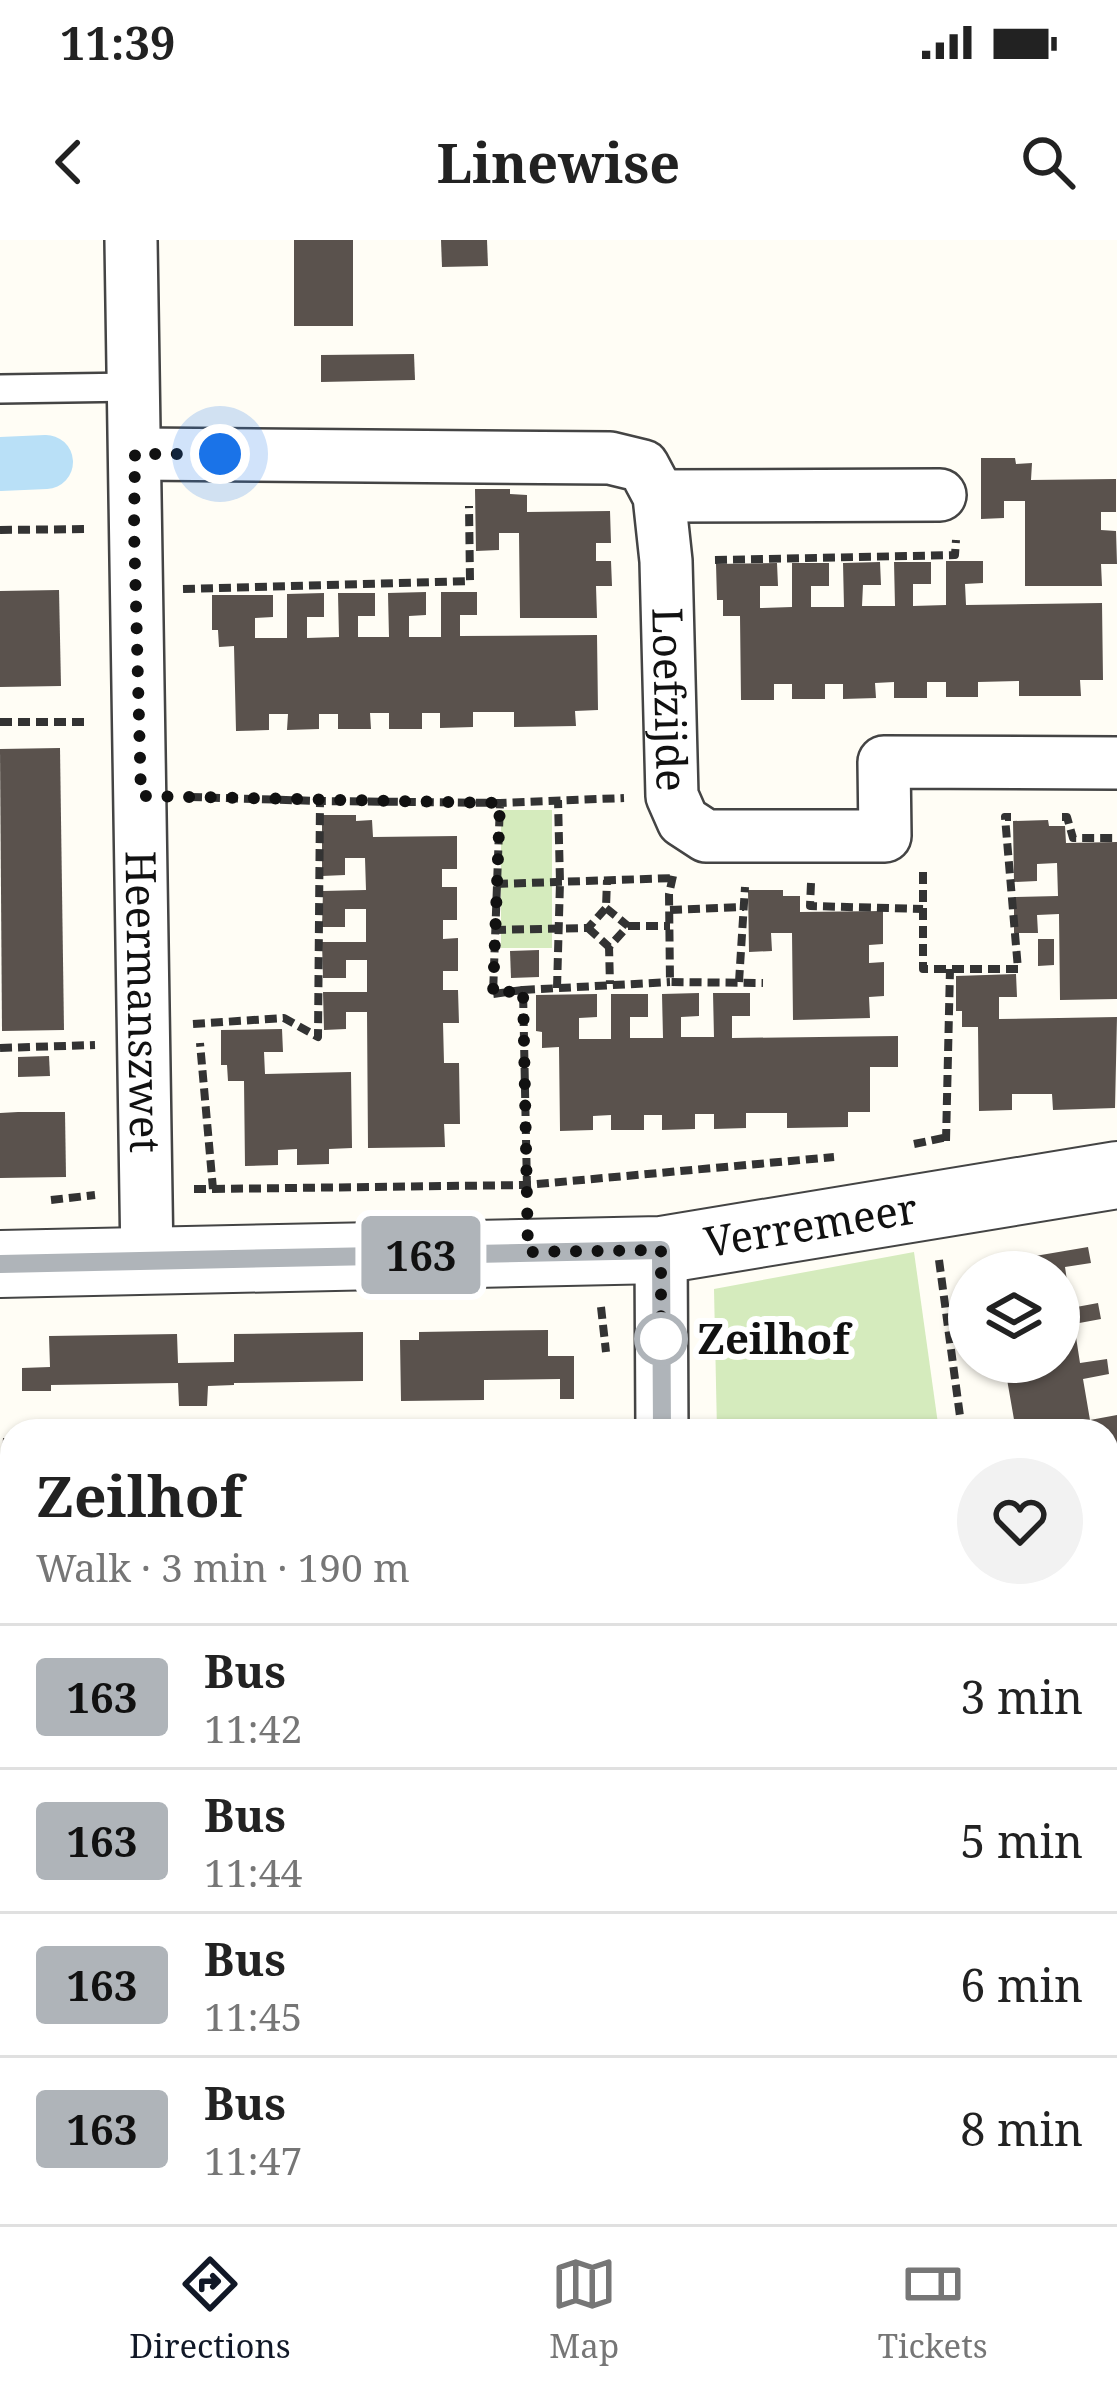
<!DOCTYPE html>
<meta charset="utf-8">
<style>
:root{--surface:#fff;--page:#f2f2f2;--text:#222;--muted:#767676;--line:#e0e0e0;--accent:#111827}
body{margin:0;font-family:"Noto Serif",serif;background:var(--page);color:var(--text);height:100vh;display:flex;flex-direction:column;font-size:45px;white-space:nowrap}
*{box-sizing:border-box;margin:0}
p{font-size:39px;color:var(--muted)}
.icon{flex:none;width:66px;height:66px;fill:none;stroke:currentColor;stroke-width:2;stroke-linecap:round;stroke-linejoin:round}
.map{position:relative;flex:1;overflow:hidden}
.side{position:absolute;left:0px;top:1179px;width:1119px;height:807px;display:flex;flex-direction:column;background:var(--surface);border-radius:36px 36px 0 0;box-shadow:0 3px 9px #0004}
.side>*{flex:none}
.badge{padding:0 24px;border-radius:9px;font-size:42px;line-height:78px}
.buttons{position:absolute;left:948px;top:1011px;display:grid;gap:24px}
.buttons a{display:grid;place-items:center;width:132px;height:132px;border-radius:50%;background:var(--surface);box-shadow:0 3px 9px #0004;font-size:60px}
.you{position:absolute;width:60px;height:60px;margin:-30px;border:9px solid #fff;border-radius:50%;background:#1a73e8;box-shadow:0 0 0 18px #1a73e833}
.map>.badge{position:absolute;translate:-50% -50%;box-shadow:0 0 0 6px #fff}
.round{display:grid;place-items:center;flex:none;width:126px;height:126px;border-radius:63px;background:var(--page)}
.head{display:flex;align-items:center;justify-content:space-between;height:204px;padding:0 36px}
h1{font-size:57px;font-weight:700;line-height:90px}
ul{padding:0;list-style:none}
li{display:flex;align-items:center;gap:36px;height:144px;padding:0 36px;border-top:3px solid var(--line)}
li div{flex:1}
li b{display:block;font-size:45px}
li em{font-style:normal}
li .badge{min-width:132px;font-weight:700;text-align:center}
.status{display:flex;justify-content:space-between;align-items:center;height:84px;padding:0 60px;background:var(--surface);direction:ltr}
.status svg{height:33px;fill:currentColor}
header{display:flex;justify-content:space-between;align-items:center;height:156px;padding:0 36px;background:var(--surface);font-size:54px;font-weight:700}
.dock{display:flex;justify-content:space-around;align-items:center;height:168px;border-top:3px solid var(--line);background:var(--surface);font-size:33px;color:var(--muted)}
.dock a{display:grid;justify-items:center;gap:6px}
.dock .current{color:var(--accent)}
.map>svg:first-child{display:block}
</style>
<div class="status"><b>11:39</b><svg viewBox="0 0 49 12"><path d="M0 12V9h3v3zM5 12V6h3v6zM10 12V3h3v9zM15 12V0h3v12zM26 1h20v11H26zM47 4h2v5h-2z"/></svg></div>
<header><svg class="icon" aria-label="back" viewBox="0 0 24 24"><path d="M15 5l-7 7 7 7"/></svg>Linewise<svg class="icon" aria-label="search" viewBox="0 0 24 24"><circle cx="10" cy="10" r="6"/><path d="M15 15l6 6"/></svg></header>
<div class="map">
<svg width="1117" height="1984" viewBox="0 0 1117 1984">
<rect width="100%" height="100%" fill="#fffdf5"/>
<!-- green -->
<g fill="#d5ebbd">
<rect x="501" y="570" width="51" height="138"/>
<path d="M914,1012L939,1191H717L714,1049Z"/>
<path d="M0,1631L12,1636V1747L0,1752Z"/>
</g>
<!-- water -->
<path fill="#b9e0f7" stroke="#3f96cf" stroke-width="3" d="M0,201H33L42,233H0Z"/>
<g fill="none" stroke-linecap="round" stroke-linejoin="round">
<!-- canal -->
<path stroke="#b9e0f7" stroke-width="54" d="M0,224L46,222"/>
</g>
<!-- building -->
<g fill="#5a524d">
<rect x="294" y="0" width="59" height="86"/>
<path d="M441,0H487L488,26L442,27Z"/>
<path d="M414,114L415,140L321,142V115Z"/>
<path d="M981,218H1015L1016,224L1032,223L1031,240L1116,239V272H1101V290L1116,291L1117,324H1101L1102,346H1025V261H1004V278L981,279Z"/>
<path d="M475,249H510V254L527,255V272L610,271L611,303H596V321H611L612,346H596L597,378H520L519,293H499V310L476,311Z"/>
<path d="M946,321H983V343L965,344L966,365L1102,363L1103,440H1080L1081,456H1019V441L978,442V457H946V442H927V458H894V442L875,443L876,458L843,459V444H825V459H792V444H774V460H741L740,376H723V360H717L716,324L777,323L778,346H760V368L792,367V323H829V346H811V367H844L843,323L880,322L881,345H863L862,366H895L894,322H931V344H913V366L946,365Z"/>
<path d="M59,350L61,446L0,447V351Z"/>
<path d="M426,352V375L409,376V397H441V352H477V375H460V396L597,395L598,470L575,471L576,486L514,487V472H473V487L440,488V473H422V489H389V473H370L371,489H338V474H319V489L287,490L288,474H269V490L236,491L234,406L219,407L218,390H212V355H273V377L255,378V398H287V354L324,353V377H307V398L339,397L338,353H375V376H358V397H389L388,353Z"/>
<path d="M60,508L64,790L2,791L0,509Z"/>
<path d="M322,575H356V581L372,580L373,597L457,596V629H442V647H457V680H443V699L458,698V731H443V750H458L459,783H443L444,823H459L460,884H444L445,907L368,908L367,772H346V789L324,790L323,752H367V720H346V738H323L322,702H366V669H345V687H322L323,651L366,650L365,618H345V635L322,636Z"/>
<path d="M1048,580L1049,586H1065L1066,603L1117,602V759L1060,760L1059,674L1037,675L1038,693H1014V657L1058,656L1057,623L1037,624V641L1014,642L1013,581Z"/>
<path d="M748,650H783V656H800V672L883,671V704L869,705V723L884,722V756L869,757L870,778L793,780L792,693H771L772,711L749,712Z"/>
<path d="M1038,699H1054V725L1038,726Z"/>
<path d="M539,710V737L511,738L510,711Z"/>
<path d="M1016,734L1017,757H999V779L1117,777L1115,868L1053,870L1052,854H1012V870L979,871L978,787H962V771H956V736Z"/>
<path d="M699,753V776L681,777V797H714L713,753H750V776H732V798L898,796V827H870V872H848V887L787,888V873H746V888L714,889V874H695V889L662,890V875H644V890H611V875L593,876V890L560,891L559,807L542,808V792L536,791V755L597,754V777L579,778V799H611V754H648V777H630V798H663L662,754Z"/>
<path d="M282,789L283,812H264L265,834L351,832L352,908L329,909V924L297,925V909L278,910V925L245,926L244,841H228L227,825H221V790Z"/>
<path d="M49,816L50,836L18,837V817Z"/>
<path d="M18,872H65L66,937L0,938V873Z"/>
<path d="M1088,1007L1091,1023L1065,1027L1071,1068L1098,1063L1101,1079L1074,1084L1080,1123L1107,1119L1109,1134L1083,1139L1090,1180L1117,1175V1224L1107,1226V1191H1051L1050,1188L1016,1191L1004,1122H1059V1032H989L988,1024Z"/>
<path d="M548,1090V1116H574V1159H560V1139L484,1140V1160L401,1161L400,1100H419V1092Z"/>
<path d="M363,1092V1141L234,1143V1145L208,1146L207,1166H179L178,1143L51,1145V1151H22V1128L50,1127L49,1096L177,1094L178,1123L234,1122V1094Z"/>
<path d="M3,1198H12V1248H0Z"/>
<rect x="0" y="1345" width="12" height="76"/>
<path d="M0,1873H12V1974H16L17,1981L0,1982Z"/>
<path d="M78,1974H188V1978L78,1980Z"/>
<rect x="288" y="1974" width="78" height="10"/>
<path d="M505,1974H584L583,1984H506Z"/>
</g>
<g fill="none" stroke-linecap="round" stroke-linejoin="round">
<defs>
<path id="service" d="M0,149L134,147"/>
<g id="minor">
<path id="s1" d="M131,0L147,1021"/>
<path id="s2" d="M135,214L610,218L643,226L659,256L666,321L672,556L683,581L706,596H885L884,522L1117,523"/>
<path d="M659,256L940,255"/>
<path d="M661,1010L662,1191"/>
<path d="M0,1489H12"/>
<path d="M0,1810H12"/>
<path d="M666,1974V1984"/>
<path d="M1108,1977L1110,1536L1117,1514"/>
</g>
<g id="tertiary">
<path id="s3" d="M0,1024L661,1010L1117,935"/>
</g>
</defs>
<!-- service casing -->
<use href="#service" stroke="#444" stroke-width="32"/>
<!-- minor casing -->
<use href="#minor" stroke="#444" stroke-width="56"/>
<!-- tertiary casing -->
<use href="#tertiary" stroke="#444" stroke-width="70"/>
<!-- path -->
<g stroke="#333" stroke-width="8" stroke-dasharray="12 6" stroke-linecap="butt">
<path d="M0,290L88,289"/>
<path d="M715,320L955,315L956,300"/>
<path d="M183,349L470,341L469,266"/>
<path d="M0,482H90"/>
<path d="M190,557L320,561"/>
<path d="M1062,577H1067L1073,598H1117"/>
<path d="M923,632V729H1018L1005,577H1011"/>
<path d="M673,636L669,654L670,742L763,743"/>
<path d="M811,643L810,666L923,669"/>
<path d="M496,644L675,638"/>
<path d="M606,668L628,686L609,707L610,744"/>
<path d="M670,670L744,667"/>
<path d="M628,686H670"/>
<path d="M588,688L609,707"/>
<path d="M494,690L588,688L606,668L607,640"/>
<path d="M739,742L745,647"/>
<path d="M557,748L560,642L558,560"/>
<path d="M523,750L493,754L500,563L624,558"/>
<path d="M193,784L284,778L318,797L320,561L500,563"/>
<path d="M0,808L95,805"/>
<path d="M946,901L950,729"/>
<path d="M914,904L948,897"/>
<path d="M527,948L523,750L670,742"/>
<path d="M194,949H213L200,803"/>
<path d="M213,949L527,945L834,917"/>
<path d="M51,960L95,955"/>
<path d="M939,1020L962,1191"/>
<path d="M601,1067L606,1112"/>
<path d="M0,1263H12"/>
<path d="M0,1640L12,1643"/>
<path d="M0,1675L12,1663"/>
<path d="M0,1743L12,1734"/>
<path d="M239,1974V1984"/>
<path d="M730,1974L740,1984"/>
</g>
<!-- service -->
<use href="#service" stroke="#fff" stroke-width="27"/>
<!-- minor -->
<use href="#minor" stroke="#fff" stroke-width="51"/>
<!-- tertiary -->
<use href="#tertiary" stroke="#fff" stroke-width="66"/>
</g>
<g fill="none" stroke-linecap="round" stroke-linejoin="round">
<defs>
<path id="line" d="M0,1024L661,1010L662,1191"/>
</defs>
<!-- line casing -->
<use href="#line" stroke="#fff" stroke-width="27"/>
<!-- line -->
<use href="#line" stroke="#afb4b9" stroke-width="18"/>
<!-- walk -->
<path stroke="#111" stroke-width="12" stroke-dasharray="0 21.6" d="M220,214H135L134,288L141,556L500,563L493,754L523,750L528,1012L661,1010V1099"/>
</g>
<!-- markers -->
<circle fill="#fff" stroke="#afb4b9" stroke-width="6" cx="661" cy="1099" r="24"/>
<g text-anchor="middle" stroke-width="12" stroke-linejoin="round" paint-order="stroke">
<!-- street labels -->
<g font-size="42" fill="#111" stroke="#fff">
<text dy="15" stroke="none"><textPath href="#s2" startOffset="747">Loefzijde</textPath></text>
<text dy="15" stroke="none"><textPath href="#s1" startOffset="762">Heermanszwet</textPath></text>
<text dy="15" stroke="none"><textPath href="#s3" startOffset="813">Verremeer</textPath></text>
</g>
<!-- stop labels -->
<g font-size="42" font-weight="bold" fill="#111" stroke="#fff" text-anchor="start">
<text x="697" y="1114">Zeilhof</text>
</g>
</g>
</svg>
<div class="buttons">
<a><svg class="icon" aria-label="layers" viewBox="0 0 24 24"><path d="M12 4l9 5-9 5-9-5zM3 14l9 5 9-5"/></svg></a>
</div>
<div class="you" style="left:220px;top:214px"></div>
<b class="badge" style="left:421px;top:1015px;background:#afb4b9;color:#111">163</b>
<section class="side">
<div class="head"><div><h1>Zeilhof</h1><p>Walk · 3 min · 190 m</p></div><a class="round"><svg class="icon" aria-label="heart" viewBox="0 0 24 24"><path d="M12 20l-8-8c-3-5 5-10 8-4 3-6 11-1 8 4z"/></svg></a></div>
<ul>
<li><span class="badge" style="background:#afb4b9;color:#111">163</span><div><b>Bus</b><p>11:42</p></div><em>3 min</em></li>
<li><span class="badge" style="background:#afb4b9;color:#111">163</span><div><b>Bus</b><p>11:44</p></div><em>5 min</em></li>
<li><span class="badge" style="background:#afb4b9;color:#111">163</span><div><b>Bus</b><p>11:45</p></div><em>6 min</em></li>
<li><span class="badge" style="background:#afb4b9;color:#111">163</span><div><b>Bus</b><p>11:47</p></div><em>8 min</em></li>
</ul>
</section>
</div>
<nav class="dock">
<a class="current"><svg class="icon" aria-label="directions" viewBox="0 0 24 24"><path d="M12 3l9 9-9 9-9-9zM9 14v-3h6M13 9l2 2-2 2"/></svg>Directions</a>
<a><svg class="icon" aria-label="map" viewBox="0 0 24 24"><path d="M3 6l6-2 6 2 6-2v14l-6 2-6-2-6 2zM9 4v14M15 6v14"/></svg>Map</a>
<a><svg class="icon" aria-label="tickets" viewBox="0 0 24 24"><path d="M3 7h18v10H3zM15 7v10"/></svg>Tickets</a>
</nav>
